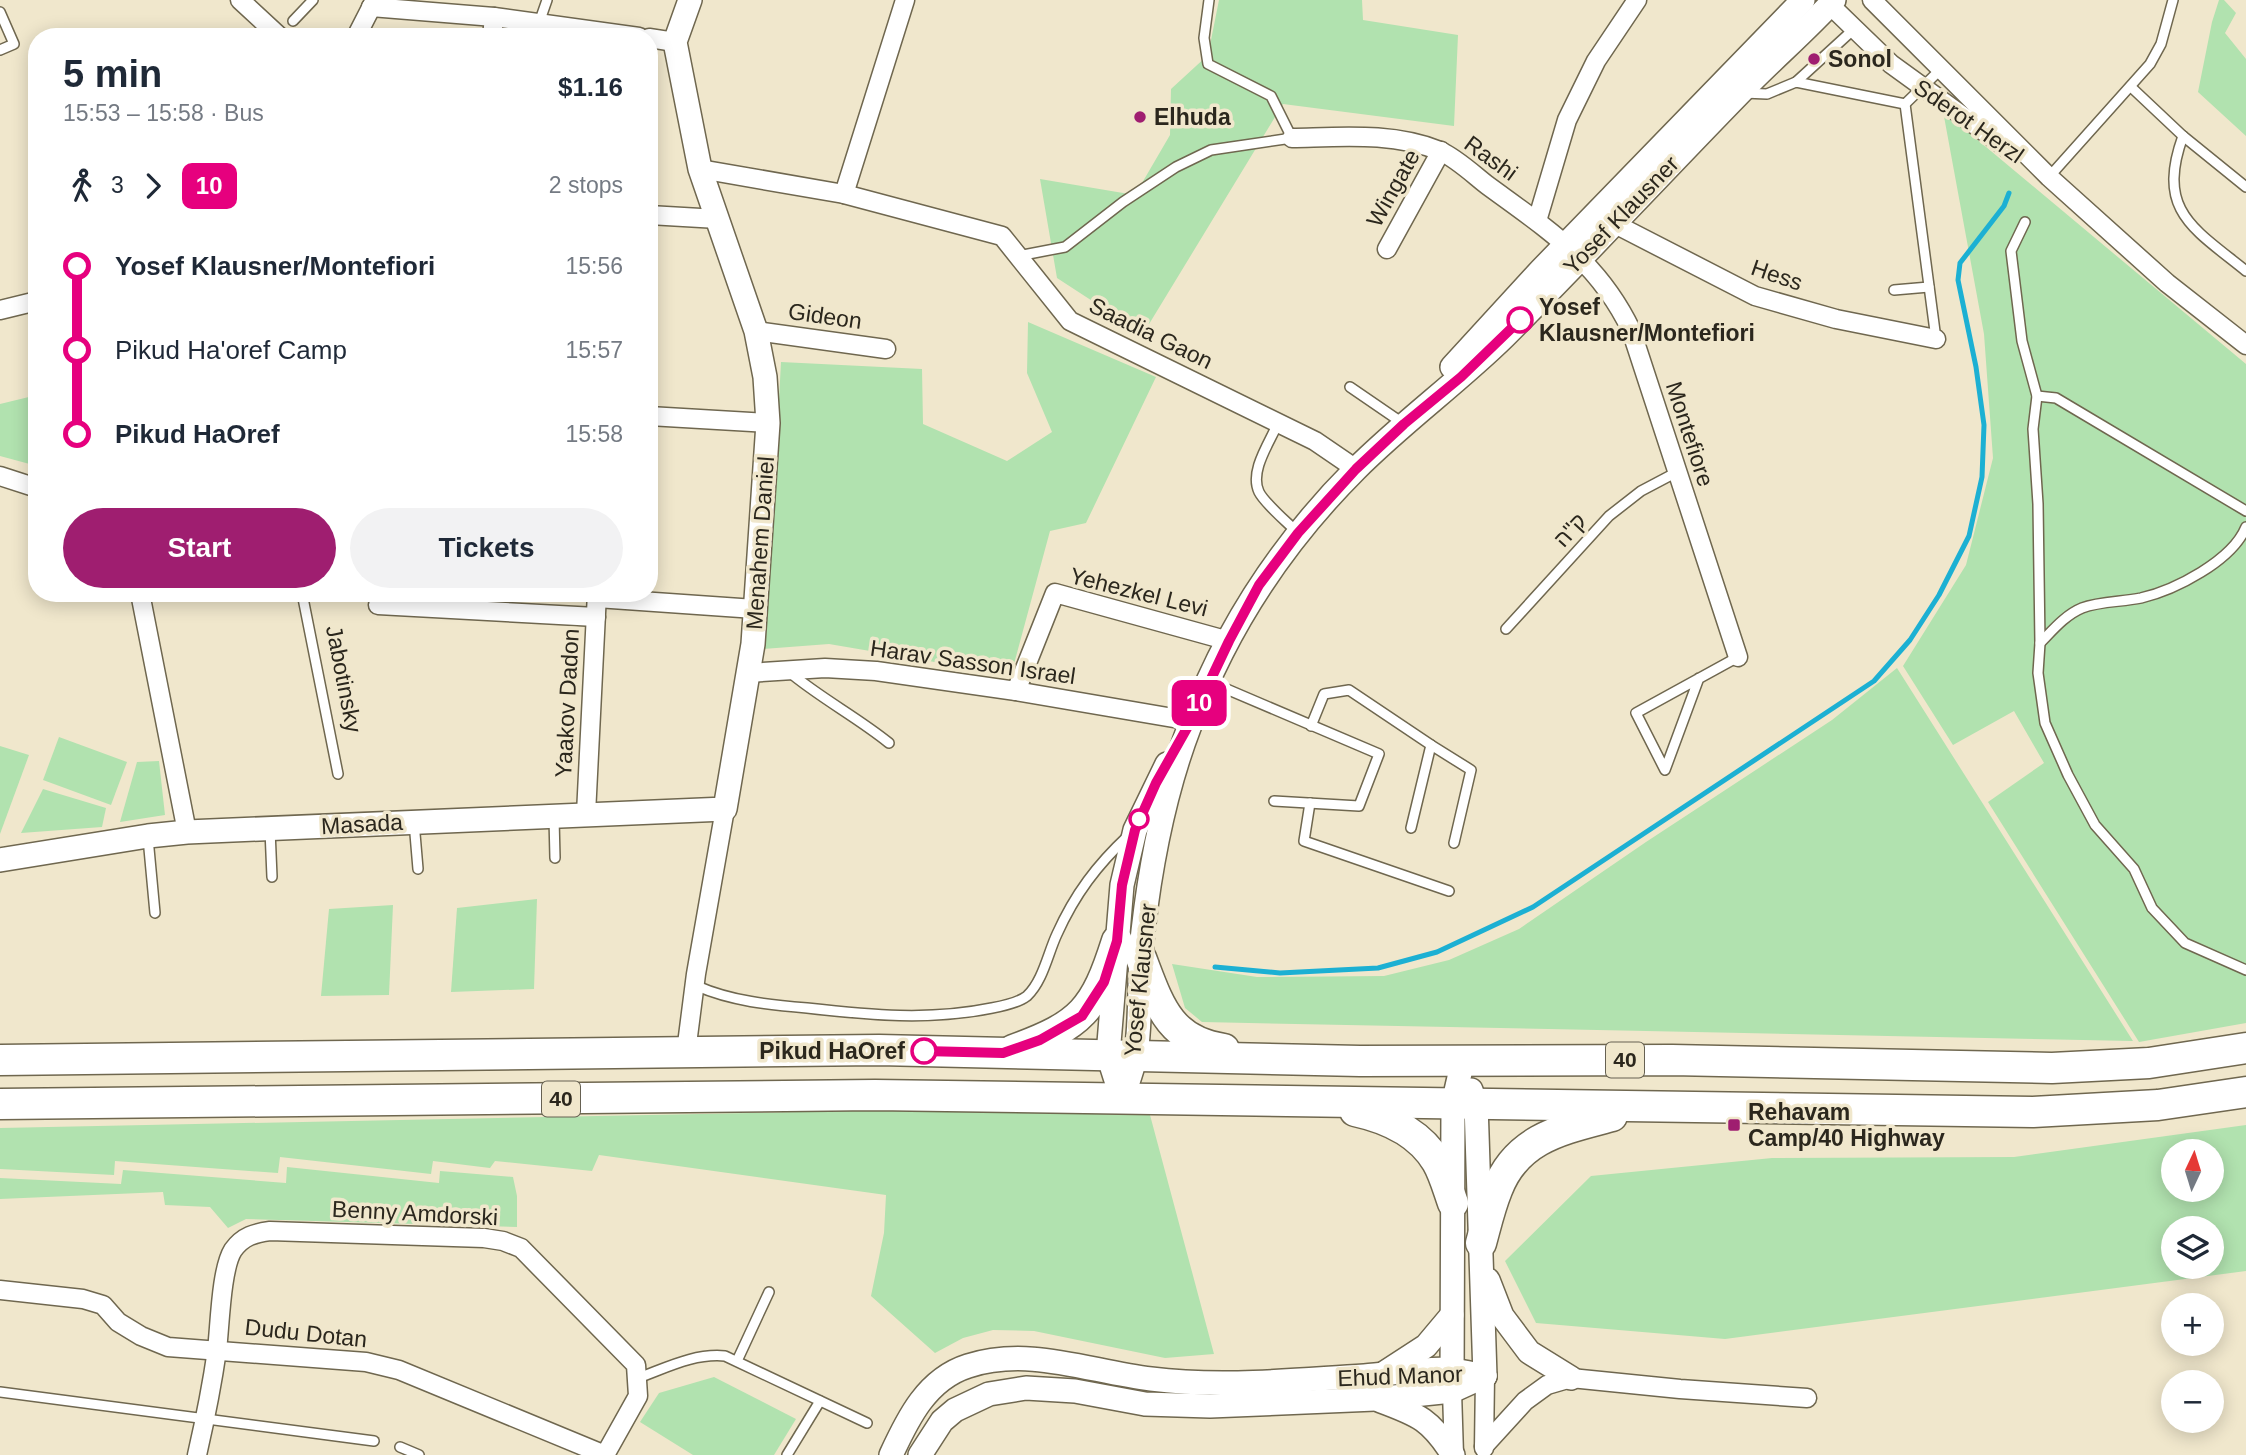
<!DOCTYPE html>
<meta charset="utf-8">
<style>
:root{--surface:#fff;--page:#f2f2f3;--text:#1f2937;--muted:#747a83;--accent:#9f1e70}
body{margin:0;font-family:Helvetica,"Noto Sans Hebrew",sans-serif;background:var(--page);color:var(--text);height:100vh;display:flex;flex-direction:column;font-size:26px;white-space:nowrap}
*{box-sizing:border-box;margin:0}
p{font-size:23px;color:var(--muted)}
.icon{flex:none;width:38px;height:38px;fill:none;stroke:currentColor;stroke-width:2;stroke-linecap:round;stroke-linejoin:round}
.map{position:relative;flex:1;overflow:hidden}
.drawer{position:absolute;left:28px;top:28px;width:630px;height:574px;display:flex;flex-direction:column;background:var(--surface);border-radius:28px;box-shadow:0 4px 18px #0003}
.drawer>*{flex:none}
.badge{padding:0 14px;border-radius:10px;font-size:24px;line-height:46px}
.needle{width:46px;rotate:4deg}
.controls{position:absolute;left:2161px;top:1139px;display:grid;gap:14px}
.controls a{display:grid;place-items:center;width:63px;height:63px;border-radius:50%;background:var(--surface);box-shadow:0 4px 18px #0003;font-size:35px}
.map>.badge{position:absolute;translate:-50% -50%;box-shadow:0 0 0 4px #fff}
.legs{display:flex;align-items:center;gap:10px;height:77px;padding:0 35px;font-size:23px}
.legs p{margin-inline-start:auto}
.head{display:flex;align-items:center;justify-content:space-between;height:119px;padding:0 35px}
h1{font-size:38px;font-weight:800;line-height:52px}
.action{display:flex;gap:14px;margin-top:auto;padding:14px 35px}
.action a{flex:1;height:80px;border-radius:42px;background:var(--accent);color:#fff;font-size:28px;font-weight:800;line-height:80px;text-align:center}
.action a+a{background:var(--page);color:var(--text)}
ul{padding:0 35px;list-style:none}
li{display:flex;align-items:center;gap:24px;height:84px;font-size:26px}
li i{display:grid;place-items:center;width:10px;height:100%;margin:0 9px;background:currentColor}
li i::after{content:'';width:18px;height:18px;margin:-9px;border:5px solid;border-radius:50%;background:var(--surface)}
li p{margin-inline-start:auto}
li:first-child i{background:linear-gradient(#0000 50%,currentColor 0)}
li:last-child i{background:linear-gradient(currentColor 50%,#0000 0)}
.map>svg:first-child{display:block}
</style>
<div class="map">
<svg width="2246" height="1455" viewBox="0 0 2246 1455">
<rect width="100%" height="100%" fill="#f0e7cc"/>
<!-- green -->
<g fill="#b1e2af" fill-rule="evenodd">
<path d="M1219,0H1362L1363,20L1458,35L1454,126L1283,104L1143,334L1057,278L1040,179L1135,195L1170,135L1171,89L1208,55Z"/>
<path d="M2219,0H2224L2236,13L2225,33L2246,59V136L2198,92L2212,22Z"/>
<path d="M1943,111L2246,364V1023L2139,1042L1988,802L2044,763L2014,711L1953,745L1903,666L1966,565L1993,458L1984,334Z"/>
<path d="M1028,322L1156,377L1086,523L1050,531L1011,675L829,644L763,649L768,607L781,362L922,369L923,424L1007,461L1052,432L1027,373Z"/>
<path d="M37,395V466L0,456V404Z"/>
<path d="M1897,668L2133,1041L1202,1022L1185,1008L1172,964L1257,977L1384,976L1449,960L1519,929L1646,842L1832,720Z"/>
<path d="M59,737L127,762L111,805L43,780Z"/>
<path d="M0,746L29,755L0,834Z"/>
<path d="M159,761L165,815L120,822L137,762Z"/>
<path d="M43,789L106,808L102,827L21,833Z"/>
<path d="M537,899L534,989L451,992L457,908Z"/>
<path d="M393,905L389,995L321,996L329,909Z"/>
<path d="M898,1110L1150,1115L1214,1354L1165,1358L1034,1331L993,1330L963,1338L935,1353L871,1296L884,1233L886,1195L599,1155L592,1171L495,1161L490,1168L433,1161L431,1174L280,1157L278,1173L115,1161L114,1175L0,1169V1128Z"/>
<path d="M2246,1125V1271L1725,1339L1536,1323L1505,1261L1591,1176L1772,1158L2014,1157ZM2174,1152H2212V1190H2174ZM2174,1228H2212V1267H2174Z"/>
<path d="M287,1167L439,1183L440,1171L513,1177L517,1196V1227L246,1219L228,1228L210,1207L165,1205L163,1192L0,1199V1178L121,1184L123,1170L286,1183Z"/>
<path d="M714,1377L796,1419L774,1455H693L640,1422L659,1393Z"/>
</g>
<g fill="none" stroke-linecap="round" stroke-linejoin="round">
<!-- stream -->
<path stroke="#1cb0d3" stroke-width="5" d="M1215,967L1280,973L1378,968L1437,952L1533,907L1874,681L1910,640L1939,595L1969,536L1982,477L1984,425L1976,367L1958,280L1960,263L2004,206L2009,193"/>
<defs>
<g id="lane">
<path d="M0,12L14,44L0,50"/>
<path d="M293,21L313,0"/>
<path d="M539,23L547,0"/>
<path d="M1796,82L1854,29"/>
<path d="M2131,87L2183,136L2246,187"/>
<path d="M1744,93L1767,94L1796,82L1905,104"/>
<path d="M1905,104L1936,339"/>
<path d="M1905,104L1941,69"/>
<path d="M2183,136C2156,211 2193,228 2246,271"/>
<path d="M2049,177L2150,64L2161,44L2173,0"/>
<path d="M2025,222L2011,251L2022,341L2037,396L2033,429L2038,504L2040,643L2038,673L2045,723L2068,775L2095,825L2134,869L2152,908L2185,943L2246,970"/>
<path d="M1018,256L1065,247L1123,202L1176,167L1211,150L1292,138L1271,96L1208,64L1204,38L1209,0"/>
<path d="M1894,290L1929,287"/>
<path d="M1350,387L1404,424"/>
<path d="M2037,396L2056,398L2246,511"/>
<path d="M1278,423C1270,442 1249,471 1259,492C1265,504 1287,522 1298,533"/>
<path d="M302,593L338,774"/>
<path d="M1506,629L1609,516L1641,491L1677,472"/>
<path d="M2040,643C2052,631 2065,615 2082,608C2100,601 2122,602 2141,598C2175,590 2232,561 2246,527"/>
<path d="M788,671C820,698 857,717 889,743"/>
<path d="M1699,678L1665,770L1636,713L1738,657"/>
<path d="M1210,682L1379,754L1359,806L1274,801"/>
<path d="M1311,726L1324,694L1349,690L1431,745L1411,828"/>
<path d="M1431,745L1471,770L1454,843"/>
<path d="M1310,803L1304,841L1449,891"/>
<path d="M554,818L555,858"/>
<path d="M414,822L418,869"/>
<path d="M270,830L272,877"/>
<path d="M148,838L155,913"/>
<path d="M697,982V986C731,1001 770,1005 807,1008C870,1015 929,1021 992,1008C1003,1006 1018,1003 1027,996C1043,981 1048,953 1057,934C1075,894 1097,865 1128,836"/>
<path d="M737,1361L769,1292"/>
<path d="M638,1378C666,1368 694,1353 725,1356L867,1423"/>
<path d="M0,1392L374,1441"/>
<path d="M400,1447L419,1455"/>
<path d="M787,1455L820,1401"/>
</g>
<g id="street">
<path d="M240,0L280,37"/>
<path d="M1872,0L2049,177L2167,283L2246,345"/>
<path d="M1830,5L1891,64L2011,151"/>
<path d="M371,7L494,17L639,37"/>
<path d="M356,37L375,0"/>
<path d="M492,37L494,17"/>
<path d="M649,38L675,42"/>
<path d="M1292,138C1342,137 1393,132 1440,151C1456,158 1473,174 1487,185C1547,229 1598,261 1631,330L1738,657"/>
<path d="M700,169L844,194L1002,236L1070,321L1315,441L1356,469"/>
<path d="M844,194L905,0"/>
<path d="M649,215L718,219"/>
<path d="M1537,221L1567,120L1596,61L1637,0"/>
<path d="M1613,223L1755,296L1836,319L1936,339"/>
<path d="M1387,249L1441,151"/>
<path d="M0,310L37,301"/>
<path d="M756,331L886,349"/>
<path d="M649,416L768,423"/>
<path d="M0,476L37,488"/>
<path d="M140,593L187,832"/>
<path d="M597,598L755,609"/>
<path d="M378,605L596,617"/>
<path d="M747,673L825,668L876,671L1016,691L1191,721"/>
<path d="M1016,691L1055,593L1229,641"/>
<path d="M586,814L597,593"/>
<path d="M686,1052L696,974L725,809"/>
<path d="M0,1290L83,1299L103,1305L118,1322L141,1336L168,1347L366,1362L399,1370L605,1455"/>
<path d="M1452,1391L1454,1455"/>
<path d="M1484,1446L1525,1401L1547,1385L1571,1378L1680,1389L1807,1398"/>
<path d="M1484,1448L1485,1376"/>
<path d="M197,1455C205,1420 212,1385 217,1350C220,1325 221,1269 233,1250C243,1236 255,1233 270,1231L484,1238L503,1241L521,1248L636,1365L638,1396L605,1455"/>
</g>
<g id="secondary">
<path d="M1452,367L1540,271L1803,0"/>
<path d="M0,860L148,836L187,832L725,809L753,644L768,423L765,377L756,331L700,169L675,42L690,0"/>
<path d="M1471,1090L1476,1104L1485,1376"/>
<path d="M1122,1099C1127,1085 1133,1069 1136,1054C1142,1013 1138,971 1143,931C1151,861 1165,790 1190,725C1226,628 1284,541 1356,469C1403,422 1457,383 1504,337C1583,258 1659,176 1737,96C1768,63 1804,33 1834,0"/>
<path d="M1122,1099L1108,1055L1122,885L1135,830L1167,764"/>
<path d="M1488,1280L1502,1316L1529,1352L1571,1378"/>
<path d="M1386,1372L1426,1346L1452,1315"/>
<path d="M1452,1385L1453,1104L1463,1060"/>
<path d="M1381,1401C1419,1415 1431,1420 1453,1455"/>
<path d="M891,1455C908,1418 927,1379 968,1366C1030,1346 1090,1372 1151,1379C1222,1388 1294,1380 1364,1376C1391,1374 1428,1367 1454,1370C1465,1372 1475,1374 1485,1376"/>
<path d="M920,1455L942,1421L955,1410L989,1394L1026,1388L1075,1391L1145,1404L1210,1406L1375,1399L1452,1391L1485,1376"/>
</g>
<g id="highway">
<path d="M1141,958C1159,1005 1169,1041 1224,1049"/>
<path d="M1013,1050C1082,1025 1095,1010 1117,941"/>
<path d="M0,1060L879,1050L1360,1061L1672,1060L2052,1068L2149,1063L2246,1048"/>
<path d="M0,1104L875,1095L2033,1112L2158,1105L2246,1092"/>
<path d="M1355,1111C1387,1118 1420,1133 1437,1162C1444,1174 1448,1189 1453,1203"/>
<path d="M1481,1243C1486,1225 1490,1207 1497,1190C1517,1137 1564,1129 1612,1116"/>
</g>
</defs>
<!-- lane casing -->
<use href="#lane" stroke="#6f674f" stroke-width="12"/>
<!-- street casing -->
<use href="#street" stroke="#6f674f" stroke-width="21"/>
<!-- secondary casing -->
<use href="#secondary" stroke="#6f674f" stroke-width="26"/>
<!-- highway casing -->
<use href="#highway" stroke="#6f674f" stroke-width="33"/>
<!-- lane -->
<use href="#lane" stroke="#fff" stroke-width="9"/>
<!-- street -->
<use href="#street" stroke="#fff" stroke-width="18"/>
<!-- secondary -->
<use href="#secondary" stroke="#fff" stroke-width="23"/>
<!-- highway -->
<use href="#highway" stroke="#fff" stroke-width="30"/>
</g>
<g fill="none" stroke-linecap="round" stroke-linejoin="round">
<defs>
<path id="line-1" d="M924,1051L1003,1053L1040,1040L1082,1016L1104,982L1117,941L1122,885L1135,830L1156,783L1191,721L1229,641L1259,585L1298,533L1356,469L1404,424L1461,377L1520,320"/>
</defs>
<!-- line-1 casing -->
<use href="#line-1" stroke="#fff" stroke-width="16"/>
<!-- line-1 -->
<use href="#line-1" stroke="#e6007e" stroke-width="10"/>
</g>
<!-- markers -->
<g fill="#9f1e70" stroke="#f0e7cc" stroke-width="2.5">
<circle cx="1814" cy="59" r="7"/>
<circle cx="1140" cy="117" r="7"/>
<rect x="1727" y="1118" width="14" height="14" rx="3.5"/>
</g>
<g fill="#fff" stroke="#e6007e" stroke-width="3.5">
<circle cx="1520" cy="320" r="12"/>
<circle cx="1139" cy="819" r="9"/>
<circle cx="924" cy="1051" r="12"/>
</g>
<g text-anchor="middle" stroke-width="7" stroke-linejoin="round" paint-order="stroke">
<!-- shield labels -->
<g fill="#f0e7cc" stroke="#666152" stroke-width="2">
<rect x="1606" y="1042.5" width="38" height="35" rx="5"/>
<rect x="542" y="1081.5" width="38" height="35" rx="5"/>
</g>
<g font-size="21" font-weight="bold" fill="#2b271d">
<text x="1625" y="1067">40</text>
<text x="561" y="1106">40</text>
</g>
<!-- poi labels -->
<g font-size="23" font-weight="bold" fill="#2b271d" stroke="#f0e7cc" text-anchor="start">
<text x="1828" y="67">Sonol</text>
<text x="1154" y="125">Elhuda</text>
<text x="1748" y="1120">Rehavam<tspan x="1748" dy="26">Camp/40 Highway</tspan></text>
</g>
<!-- street labels -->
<g font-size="23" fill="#2b271d" stroke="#f0e7cc">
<text transform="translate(1969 121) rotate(35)" y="8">Sderot Herzl</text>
<text transform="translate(1491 158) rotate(36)" y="8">Rashi</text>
<text transform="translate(1393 188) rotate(-61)" y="8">Wingate</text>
<text transform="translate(1621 215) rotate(-46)" y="8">Yosef Klausner</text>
<text transform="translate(1777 275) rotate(19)" y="8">Hess</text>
<text transform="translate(825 316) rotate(8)" y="8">Gideon</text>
<text transform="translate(1151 333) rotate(26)" y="8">Saadia Gaon</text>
<text transform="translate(1690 434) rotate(72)" y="8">Montefiore</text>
<text transform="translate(1570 530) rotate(-48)" y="8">ק"ה</text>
<text transform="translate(760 543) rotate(-86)" y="8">Menahem Daniel</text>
<text transform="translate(1139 592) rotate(14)" y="8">Yehezkel Levi</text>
<text transform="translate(973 662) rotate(8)" y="8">Harav Sasson Israel</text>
<text transform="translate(344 679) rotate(79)" y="8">Jabotinsky</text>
<text transform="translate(567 703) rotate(-87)" y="8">Yaakov Dadon</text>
<text transform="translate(362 824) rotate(-3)" y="8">Masada</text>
<text transform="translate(1140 980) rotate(-84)" y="8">Yosef Klausner</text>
<text transform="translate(415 1213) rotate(3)" y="8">Benny Amdorski</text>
<text transform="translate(306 1333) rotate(6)" y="8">Dudu Dotan</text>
<text transform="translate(1400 1376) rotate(-2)" y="8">Ehud Manor</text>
</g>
<!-- stop labels -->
<g font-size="23" font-weight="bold" fill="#2b271d" stroke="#f0e7cc" text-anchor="start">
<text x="1539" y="315">Yosef<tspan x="1539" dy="26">Klausner/Montefiori</tspan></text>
<text x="905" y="1059" text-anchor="end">Pikud HaOref</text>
</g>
</g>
</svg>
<div class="controls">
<a><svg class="needle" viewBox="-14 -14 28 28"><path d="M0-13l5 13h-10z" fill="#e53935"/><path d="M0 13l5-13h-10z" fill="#747a83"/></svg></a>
<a><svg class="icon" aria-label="layers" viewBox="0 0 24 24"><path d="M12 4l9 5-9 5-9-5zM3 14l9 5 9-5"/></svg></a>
<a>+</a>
<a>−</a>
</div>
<b class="badge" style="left:1199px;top:703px;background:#e6007e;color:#fff">10</b>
<section class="drawer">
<div class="head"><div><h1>5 min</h1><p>15:53 – 15:58 · Bus</p></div><b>$1.16</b></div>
<div class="legs"><svg class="icon" aria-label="walk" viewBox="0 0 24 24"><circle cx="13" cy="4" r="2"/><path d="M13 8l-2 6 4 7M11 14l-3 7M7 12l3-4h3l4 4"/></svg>3<svg class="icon" aria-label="forward" viewBox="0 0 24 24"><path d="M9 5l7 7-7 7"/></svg><b class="badge" style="background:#e6007e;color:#fff">10</b><p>2 stops</p></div>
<ul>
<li><i style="color:#e6007e"></i><b>Yosef Klausner/Montefiori</b><p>15:56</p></li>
<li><i style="color:#e6007e"></i><span>Pikud Ha'oref Camp</span><p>15:57</p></li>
<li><i style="color:#e6007e"></i><b>Pikud HaOref</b><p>15:58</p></li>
</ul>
<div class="action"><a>Start</a><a>Tickets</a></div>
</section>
</div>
